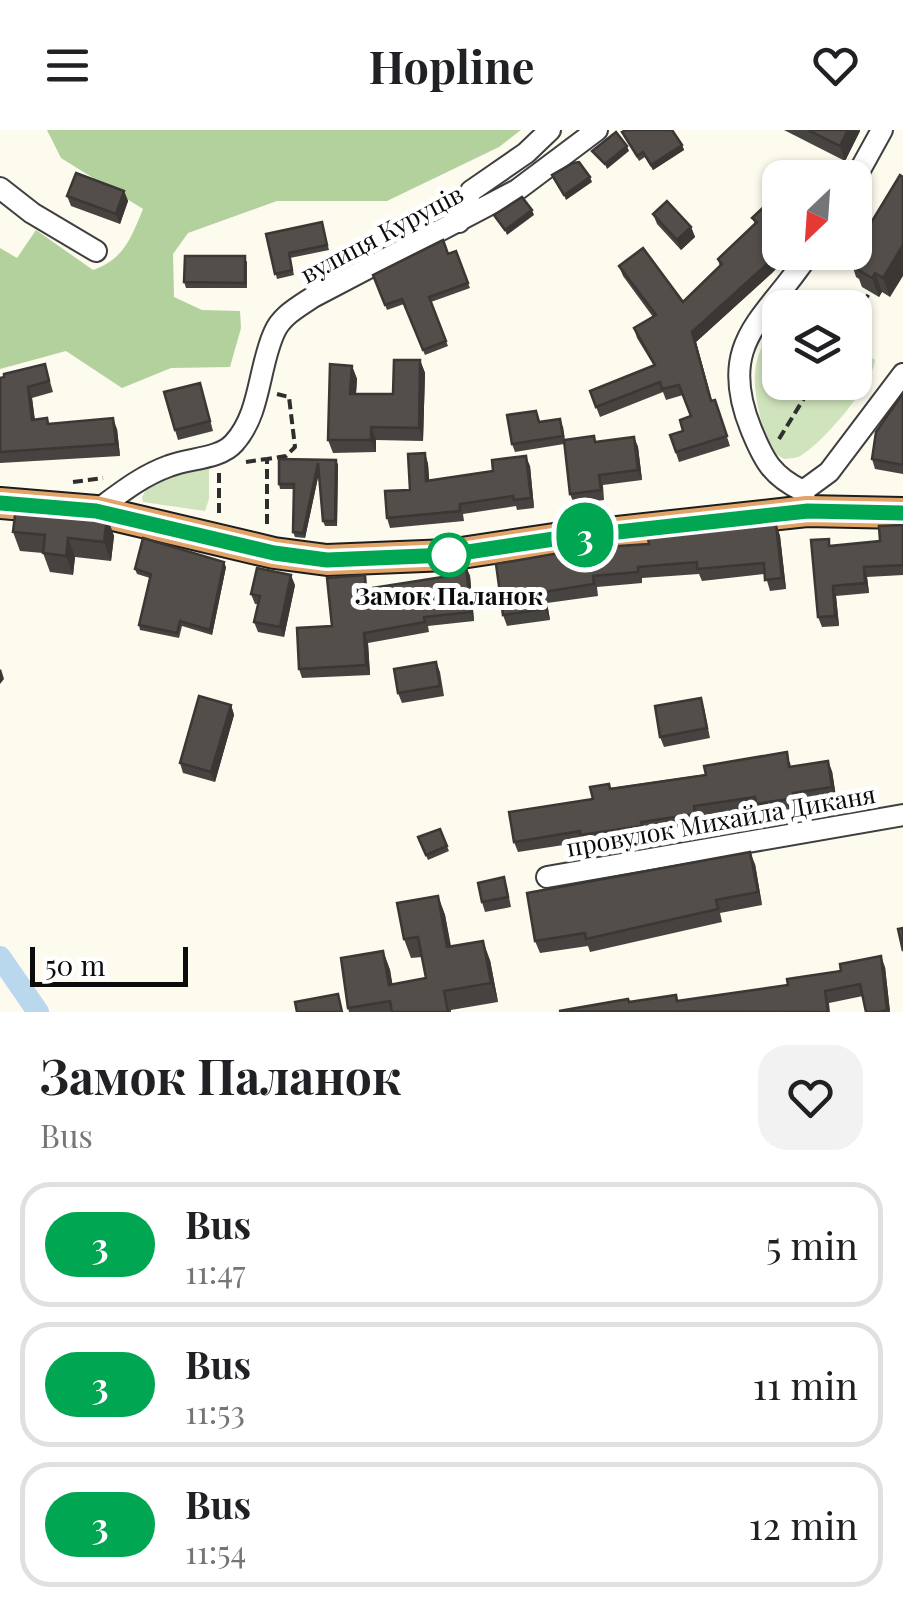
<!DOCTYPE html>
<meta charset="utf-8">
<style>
:root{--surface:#fff;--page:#f2f2f2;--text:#202124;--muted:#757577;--line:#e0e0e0}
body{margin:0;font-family:"Playfair Display",serif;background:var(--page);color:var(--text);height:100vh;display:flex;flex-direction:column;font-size:38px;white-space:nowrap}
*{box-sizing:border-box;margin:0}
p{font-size:32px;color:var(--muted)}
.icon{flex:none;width:55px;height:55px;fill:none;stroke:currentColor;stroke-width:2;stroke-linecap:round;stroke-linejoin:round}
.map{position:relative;height:882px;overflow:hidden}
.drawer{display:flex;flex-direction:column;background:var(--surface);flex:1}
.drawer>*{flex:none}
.badge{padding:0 20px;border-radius:32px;font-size:35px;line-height:65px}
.needle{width:65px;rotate:205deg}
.fabs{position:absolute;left:762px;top:30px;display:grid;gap:20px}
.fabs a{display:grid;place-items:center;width:110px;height:110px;border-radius:20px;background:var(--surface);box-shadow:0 2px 8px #0004;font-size:50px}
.scale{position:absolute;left:30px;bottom:25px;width:158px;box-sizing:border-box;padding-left:10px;border:5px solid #0c0c0c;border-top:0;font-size:28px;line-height:35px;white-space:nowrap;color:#0c0c0c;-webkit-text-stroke:8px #fff;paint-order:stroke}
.map>.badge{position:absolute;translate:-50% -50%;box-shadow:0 0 0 5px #fff}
.round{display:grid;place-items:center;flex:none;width:105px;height:105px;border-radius:30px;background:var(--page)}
.headline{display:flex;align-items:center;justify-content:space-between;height:170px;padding:0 40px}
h1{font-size:48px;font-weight:700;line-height:75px}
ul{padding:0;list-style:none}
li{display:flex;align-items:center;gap:30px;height:125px;margin:0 20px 15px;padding:0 20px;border:5px solid var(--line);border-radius:30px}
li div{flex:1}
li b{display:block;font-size:38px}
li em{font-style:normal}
li .badge{min-width:110px;font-weight:700;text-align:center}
header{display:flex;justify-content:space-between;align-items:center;height:130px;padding:0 40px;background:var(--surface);font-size:45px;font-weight:700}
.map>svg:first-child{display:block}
</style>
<header><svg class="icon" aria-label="menu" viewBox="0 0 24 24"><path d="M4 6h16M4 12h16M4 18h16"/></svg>Hopline<svg class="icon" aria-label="heart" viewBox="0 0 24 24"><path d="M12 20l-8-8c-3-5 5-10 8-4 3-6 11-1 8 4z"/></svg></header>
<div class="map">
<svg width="903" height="882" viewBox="0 0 903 882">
<rect width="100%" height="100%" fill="#fdfaee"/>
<!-- green -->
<g fill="#cfe3bc">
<path d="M780,193V252H855V217L875,230C873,255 822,314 800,326C797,328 787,329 784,329L768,319C757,271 740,231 780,193Z"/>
<path d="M209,337V369L205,381L143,372L142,367C154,343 184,342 209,337Z"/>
</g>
<!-- forest -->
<path fill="#b3d19d" d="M47,0H521L499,17L387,71H277L188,103L173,124L174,167L202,180L240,181L241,198L230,237L171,238L122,258L66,221L0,239V118L17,128L36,100L93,140C124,129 131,108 143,79L61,28Z"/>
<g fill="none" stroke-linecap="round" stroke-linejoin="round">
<!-- canal -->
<path stroke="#b9d8ee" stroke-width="22" d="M0,827L38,882"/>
<defs>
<g id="minor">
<path d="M855,49L882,0"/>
<path d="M0,58L32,83L96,121"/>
<path d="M459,92L471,61L526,23L550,0"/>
<path d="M803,361C772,346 764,331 751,299C715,210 768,188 810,122"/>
<path d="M806,374L803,361L829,342L903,244"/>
<path d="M96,381C119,364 141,346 169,336C189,328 220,329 234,313C261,283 258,239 274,203C281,186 298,177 313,167L517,60L597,0"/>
<path d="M547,747L903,685"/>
</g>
<path id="highway" d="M0,373L96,381L274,423L327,430L448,425L554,409L807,381L903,383"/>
</defs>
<!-- minor casing -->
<use href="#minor" stroke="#3f3f3f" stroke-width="24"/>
<!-- highway casing -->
<use href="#highway" stroke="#1d1d1d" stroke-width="34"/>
<!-- path -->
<g stroke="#2e2e2e" stroke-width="4" stroke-dasharray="10 5" stroke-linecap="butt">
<path d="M855,186L870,162"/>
<path d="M779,309L814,252"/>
<path d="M246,332L266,329"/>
<path d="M219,343V383"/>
<path d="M73,352L103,348"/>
<path d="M267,394V329L286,326L295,317L289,267L277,264"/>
</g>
<!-- minor -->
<use href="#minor" stroke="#fff" stroke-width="20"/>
<!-- highway -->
<use href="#highway" stroke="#e2a367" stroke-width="30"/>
</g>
<!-- wall -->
<g fill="#474340">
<path d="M784,0H860V1L845,31Z"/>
<path d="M622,2L682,15L684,20L653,40L645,27L639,31Z"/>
<path d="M900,45L890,167L882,162L879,167L862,157L859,149L856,147L850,128Z"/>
<path d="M124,61L128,71L120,94L71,76L67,66Z"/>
<path d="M653,84L691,97L695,107L681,120L657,94Z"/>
<path d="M752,88L780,122H792L772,143L696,212L712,271L715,270L730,316L679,332L670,305L683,301L691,286L683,265L666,270L663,262L600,287L590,261L654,236L637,208L634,198L653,187L623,146L619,136L683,172L720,137L718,129L755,94Z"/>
<path d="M322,92L329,120L290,128L294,145L277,149L266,104Z"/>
<path d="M456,121L470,158L431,172L448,216L425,225L404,174L387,180L373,145Z"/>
<path d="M247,131V158H186L184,152Z"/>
<path d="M420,230L425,243L423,311L376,310V322L333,323L328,310L352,236L357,249L356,264H393Z"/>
<path d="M45,234L53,262L32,268L35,290L47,288L49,294L117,299L120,326L0,333V248Z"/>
<path d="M203,263L213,301L178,310L175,300Z"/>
<path d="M903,263V344L875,339L872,329Z"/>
<path d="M540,292L563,296L565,310L596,312L634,307L638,317L642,350L603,355L604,370L574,374L570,364L564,314L515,322L512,314Z"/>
<path d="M425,323L428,334L429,351L530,336L534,378L517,380L516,376L463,384L464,391L390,398L387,388L410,360Z"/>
<path d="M336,330L338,335L337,396H325L323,391L319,343L305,408L295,407L293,402L294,359H280L279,354Z"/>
<path d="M107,387L114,406L111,431L75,427L73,445L50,442L43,423L20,421L13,402Z"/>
<path d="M776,394L780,406L786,459L770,461L765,444L702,451L699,444L642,448V453L597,457L598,466L547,473L550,490L507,496L503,485L496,434L649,414Z"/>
<path d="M903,395V445L867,447L869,463L836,466L839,496L822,497L818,487L831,416L880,411Z"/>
<path d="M226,437L212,505L182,496L179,508L140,500L139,495L150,448L137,444L135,439Z"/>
<path d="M466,437L470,446L474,491L428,496L429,502L368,513L370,545L302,548L299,539L332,496L368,454L369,458L449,446Z"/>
<path d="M295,455L284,507L258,502L254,492L258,474H255L251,464Z"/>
<path d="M436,532L440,542L444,566L402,573L398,563Z"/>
<path d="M701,568L704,578L710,608L664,617L660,607Z"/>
<path d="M231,575L234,585L215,652L183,643L180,633Z"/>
<path d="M790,632L791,637L832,641L836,667L797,673V678L760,684L757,677L698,686L699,694L645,702V706L584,715L583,712L518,722L514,712L610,658Z"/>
<path d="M440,699L449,721L428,730L418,707Z"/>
<path d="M755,734L762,775L720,783L722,792L590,822L588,816L540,823L535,811Z"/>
<path d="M507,757L511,777L485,782L482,772Z"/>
<path d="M438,766L445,785L451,816L490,830L498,872L451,880V882H349L348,878L383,821L390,840L392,854L426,848L422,827L411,828L404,809Z"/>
<path d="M885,837L890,882H866L863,866L829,873L830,882H559L679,871L788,855Z"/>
</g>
<!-- shaded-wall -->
<g fill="#3a3734">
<path d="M848,0L860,1L845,31L840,16Z"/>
<path d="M682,15L684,20L653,40L651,35Z"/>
<path d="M627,16L629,21L607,39L605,34Z"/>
<path d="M590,47L592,52L566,70L564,65Z"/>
<path d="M124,61L128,71L120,94L116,84Z"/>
<path d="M532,80L534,85L507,105L505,100Z"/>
<path d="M691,97L695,107L681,120L677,110Z"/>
<path d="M903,115V146L890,167L883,148Z"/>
<path d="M780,121V122H792L772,143L696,212L715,281L692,202Z"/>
<path d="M875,143L882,162L879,167L872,148Z"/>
<path d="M420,230L425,243L423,311L419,298Z"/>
<path d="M352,236L357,249L355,277L350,264Z"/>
<path d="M28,257L32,268L36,301L32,290Z"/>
<path d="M113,288L117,299L120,326L116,314Z"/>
<path d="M371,297L376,310V322L371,310Z"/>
<path d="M634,307L638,317L642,350L638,340Z"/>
<path d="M425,323L428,334L430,361L426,351Z"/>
<path d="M526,326L530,336L534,378L531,368Z"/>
<path d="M336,330L338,335L337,396L335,391Z"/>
<path d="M318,333L320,338L305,408L303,403Z"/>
<path d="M107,387L114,406L111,431L104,412Z"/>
<path d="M776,394L780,406L786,459L782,448Z"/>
<path d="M68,408L75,427L73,445L66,426Z"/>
<path d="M224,432L226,437L212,505L210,500Z"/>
<path d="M466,437L470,446L474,491L471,482Z"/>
<path d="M864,437L867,447L869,463L865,453Z"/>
<path d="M291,445L295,455L284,507L280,497Z"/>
<path d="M833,456L836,466L839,496L835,486Z"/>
<path d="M543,462L547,473L550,490L545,479Z"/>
<path d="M364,503L368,513L370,545L366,535Z"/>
<path d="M1,539L4,549L0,554V540Z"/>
<path d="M231,575L234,585L215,652L211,642Z"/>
<path d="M828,631L832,641L836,667L832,657Z"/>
<path d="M750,722L755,734L762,775L758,762Z"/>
<path d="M438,766L445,785L454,836L447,817Z"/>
<path d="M483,811L490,830L498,872L491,853Z"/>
<path d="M383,821L390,840L396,874L389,855Z"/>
<path d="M881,826L885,837L890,882L887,880Z"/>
</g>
<!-- building -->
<g fill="#534e4a" stroke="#3a3734" stroke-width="2.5">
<path d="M626,0H672L682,15L651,35L643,22L637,26L622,2Z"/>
<path d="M808,0H848L840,16Z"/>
<path d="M616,2L627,16L605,34L592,21Z"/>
<path d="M579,32L590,47L564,65L552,45L573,33Z"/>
<path d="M76,43L124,61L116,84L67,66Z"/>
<path d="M900,45L903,47V115L883,148L875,143L872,148L855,138L858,133L850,128L853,122H855V119Z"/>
<path d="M522,67L532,80L505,100L494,85Z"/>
<path d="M667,71L691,97L677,110L653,84Z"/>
<path d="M770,71L780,82V121L768,133L692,202L711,271L715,270L727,306L676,322L670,305L683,301L680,290L691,286L679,255L662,259L660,252L596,277L590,261L655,235L634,198L656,185L619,136L643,118L683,172L722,134L718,129L757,92L752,88Z"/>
<path d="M322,92L327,115L289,123L292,140L275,144L266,104Z"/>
<path d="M443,110L448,124L456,121L468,153L429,167L446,211L423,220L402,169L385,175L373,145Z"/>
<path d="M185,126H245V153L184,152Z"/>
<path d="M394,230H420L419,298L371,297V310H328L330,234L352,236L350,264H393Z"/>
<path d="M45,234L49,251L28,257L32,290L47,288L48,294L113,288L116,314L0,322V248L4,247V244Z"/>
<path d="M200,253L210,291L175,300L164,262Z"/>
<path d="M903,263V335L872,329L876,302Z"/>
<path d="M536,281L539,292L560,289L563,306L512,314L507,285Z"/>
<path d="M594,306L595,312L634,307L638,340L599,345L601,360L570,364L564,310Z"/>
<path d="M425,323L426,351L493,341L492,330L526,326L531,368L514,370L513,366L460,374V381L387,388L385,361L410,360L408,324Z"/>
<path d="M279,329L336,330L335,391H323L318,333L303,403L293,402L294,354H279Z"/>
<path d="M16,377L107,387L104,412L68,408L66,426L43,423L45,405L13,402Z"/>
<path d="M776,394L782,448L765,450L764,433L697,439V432L638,437V442L593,446L594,454L543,462L545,479L503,485L496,434L588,418L649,414L648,408Z"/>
<path d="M903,395V435L864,437L865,453L833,456L835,486L818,487L811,410L829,409V416L880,411L879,396Z"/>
<path d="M143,408L224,432L210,500L180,491L177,503L139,495L151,444L135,439Z"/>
<path d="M466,437L471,482L424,487L425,492L364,503L366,535L299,539L297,498L332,496L327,448L365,445L366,459L449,446L448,439Z"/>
<path d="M257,438L291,445L280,497L254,492L260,466L251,464Z"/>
<path d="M436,532L440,556L398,563L394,539Z"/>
<path d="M199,566L231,575L211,642L180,633Z"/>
<path d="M701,568L707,598L660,607L655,576Z"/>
<path d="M787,622L789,637L828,631L832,657L793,663L794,668L756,674L755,667L694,676L695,684L641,692L642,696L580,705V701L514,712L509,682L593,669L590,657L609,654L610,659L706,645L704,636Z"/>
<path d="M440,699L447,716L426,725L418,707Z"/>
<path d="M750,722L758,762L716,770L718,779L586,809L585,803L535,811L527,763Z"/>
<path d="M504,747L508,767L482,772L478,753Z"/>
<path d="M438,766L447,817L483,811L491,853L444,861L448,882H392L390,871L348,878L341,828L383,821L389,855L426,848L418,807L404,809L397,773Z"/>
<path d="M903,798V821L898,799Z"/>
<path d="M881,826L887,880L880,882H866L860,854L825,861L828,882H824L559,881L628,869L629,872L676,865L677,871L788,855L787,849L841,841L840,834Z"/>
<path d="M338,864L342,882H297L295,872Z"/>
</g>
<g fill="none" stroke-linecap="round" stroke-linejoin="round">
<defs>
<path id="line" d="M0,373L96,381L274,423L327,430L448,425L554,409L808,381L903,383"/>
</defs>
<!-- line casing -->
<use href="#line" stroke="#fff" stroke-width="22"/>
<!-- line -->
<use href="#line" stroke="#00a651" stroke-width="15"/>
</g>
<!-- markers -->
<circle fill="#fff" stroke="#00a651" stroke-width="5" cx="449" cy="425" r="20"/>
<g text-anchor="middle" stroke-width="10" stroke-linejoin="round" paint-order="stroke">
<!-- street labels -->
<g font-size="25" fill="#0c0c0c" stroke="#fff">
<text transform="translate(382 104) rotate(-28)" y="9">вулиця Куруців</text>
<text transform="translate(721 691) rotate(-10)" y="9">провулок Михайла Диканя</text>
</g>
<!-- stop labels -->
<g font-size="25" font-weight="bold" fill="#0c0c0c" stroke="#fff">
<text x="449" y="475">Замок Паланок</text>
</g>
</g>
</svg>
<div class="fabs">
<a><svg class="needle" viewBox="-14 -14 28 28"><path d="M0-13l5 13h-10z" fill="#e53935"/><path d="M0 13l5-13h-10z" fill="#757577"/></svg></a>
<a><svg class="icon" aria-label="layers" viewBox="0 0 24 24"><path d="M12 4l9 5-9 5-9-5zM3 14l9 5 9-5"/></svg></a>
</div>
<div class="scale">50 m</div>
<b class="badge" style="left:585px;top:405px;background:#00a651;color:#fff">3</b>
</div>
<section class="drawer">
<div class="headline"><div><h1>Замок Паланок</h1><p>Bus</p></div><a class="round"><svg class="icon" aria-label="heart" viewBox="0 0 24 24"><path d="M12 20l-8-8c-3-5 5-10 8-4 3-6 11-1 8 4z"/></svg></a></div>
<ul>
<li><span class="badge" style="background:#00a651;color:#fff">3</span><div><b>Bus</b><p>11:47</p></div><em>5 min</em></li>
<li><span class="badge" style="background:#00a651;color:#fff">3</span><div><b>Bus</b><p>11:53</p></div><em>11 min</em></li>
<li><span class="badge" style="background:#00a651;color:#fff">3</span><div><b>Bus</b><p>11:54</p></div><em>12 min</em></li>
</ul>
</section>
